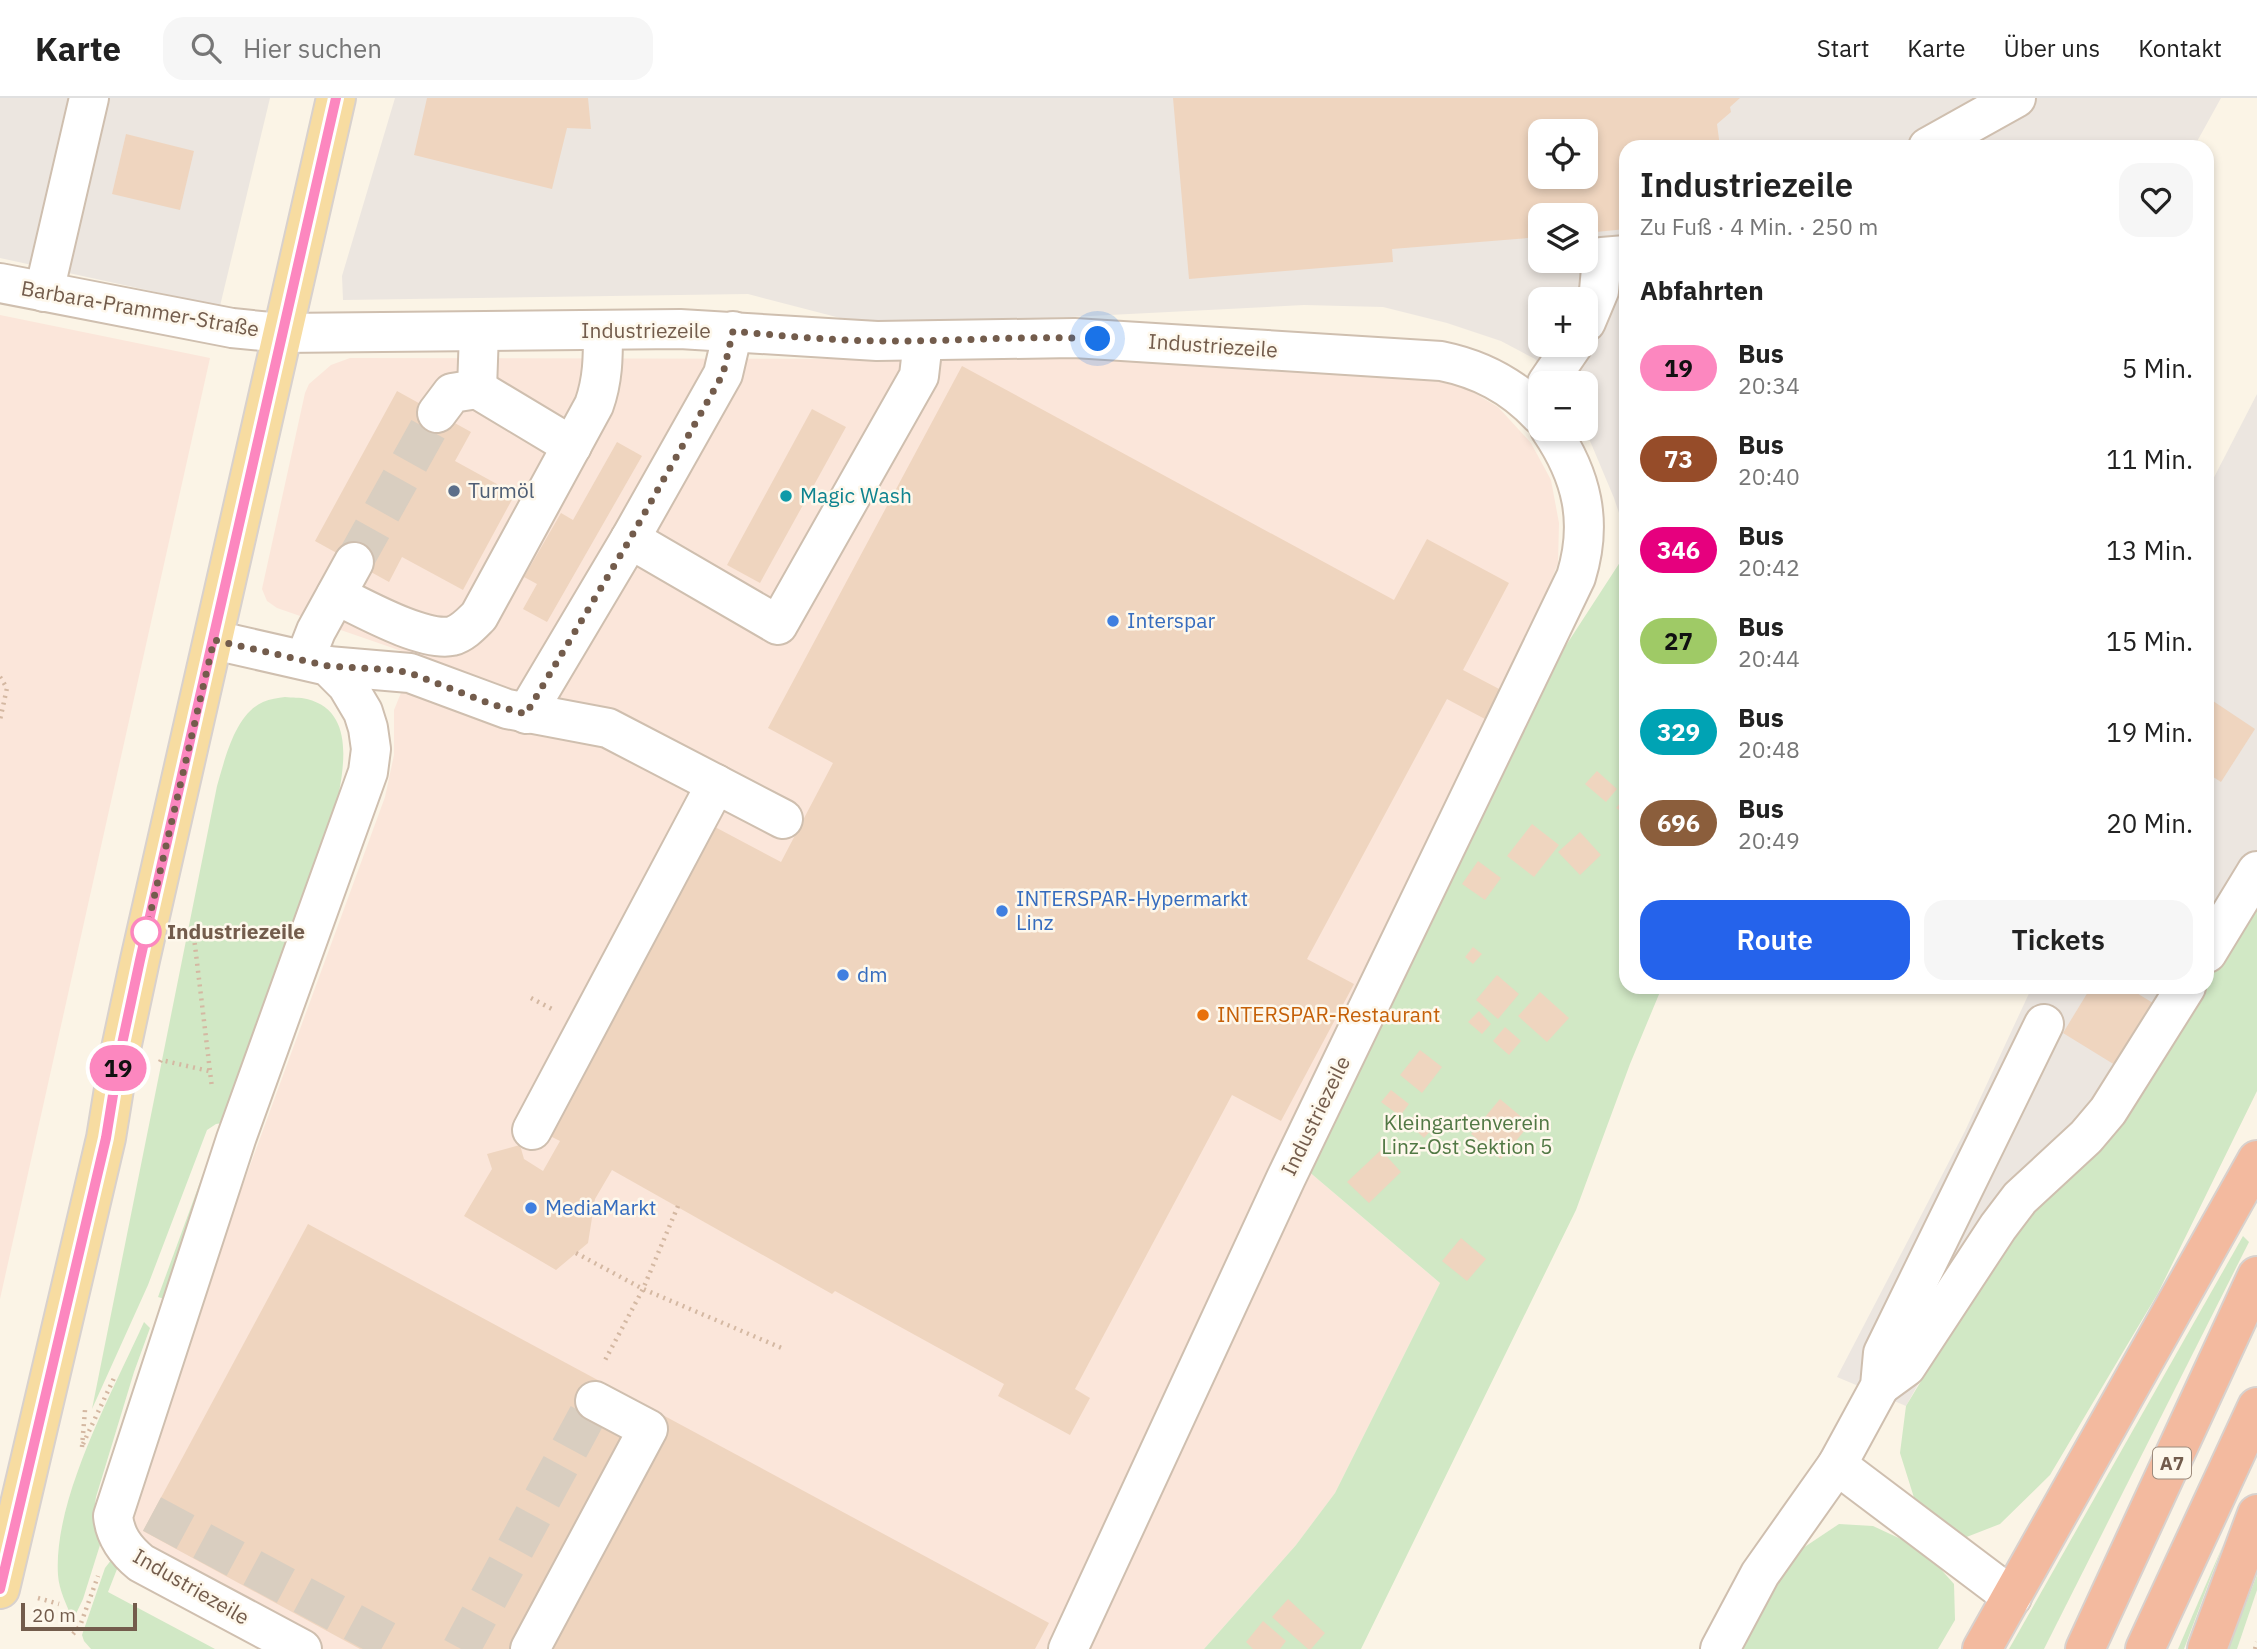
<!DOCTYPE html>
<html lang="de">
<meta charset="utf-8">
<style>
:root{--surface:#fff;--page:#f6f6f6;--text:#222;--muted:#767676;--line:#e0e0e0;--accent:#2563eb}
body{margin:0;font-family:"IBM Plex Sans",sans-serif;background:var(--page);color:var(--text);height:100vh;display:flex;flex-direction:column;font-size:26px;white-space:nowrap}
*{box-sizing:border-box;margin:0}
p{font-size:23px;color:var(--muted)}
.icon{flex:none;width:38px;height:38px;fill:none;stroke:currentColor;stroke-width:2;stroke-linecap:round;stroke-linejoin:round}
.map{position:relative;flex:1;overflow:hidden}
.side{position:absolute;left:1619px;top:42px;width:595px;height:854px;display:flex;flex-direction:column;background:var(--surface);border-radius:21px;box-shadow:0 4px 10px #0003}
.side>*{flex:none}
.badge{padding:0 14px;border-radius:23px;font-size:24px;line-height:46px}
.buttons{position:absolute;left:1528px;top:21px;display:grid;gap:14px}
.buttons a{display:grid;place-items:center;width:70px;height:70px;border-radius:14px;background:var(--surface);box-shadow:0 4px 10px #0003;font-size:35px}
.scale{position:absolute;left:21px;bottom:18px;width:116px;box-sizing:border-box;padding-left:7px;border:4px solid #735c4c;border-top:0;font-size:19px;line-height:24px;white-space:nowrap;color:#735c4c;-webkit-text-stroke:5px #fef8ec;paint-order:stroke}
.you{position:absolute;width:35px;height:35px;margin:-18px;border:5px solid #fff;border-radius:50%;background:#1a73e8;box-shadow:0 0 0 10px #1a73e833}
.map>.badge{position:absolute;translate:-50% -50%;box-shadow:0 0 0 4px #fff}
h2{padding:0 21px;font-size:26px;line-height:63px}
.round{display:grid;place-items:center;flex:none;width:74px;height:74px;border-radius:21px;background:var(--page)}
.overview{display:flex;align-items:center;justify-content:space-between;height:119px;padding:0 21px}
h1{font-size:33px;font-weight:600;line-height:52px}
.cta{display:flex;gap:14px;margin-top:auto;padding:14px 21px}
.cta a{flex:1;height:80px;border-radius:21px;background:var(--accent);color:#fff;font-size:28px;font-weight:600;line-height:80px;text-align:center}
.cta a+a{background:var(--page);color:var(--text)}
ul{padding:0;list-style:none}
li{display:flex;align-items:center;gap:21px;height:91px;padding:0 21px}
li div{flex:1}
li b{display:block;font-size:26px}
li em{font-style:normal}
li .badge{min-width:77px;font-weight:700;text-align:center}
header{display:flex;align-items:center;gap:42px;box-sizing:border-box;height:98px;padding:0 35px;background:var(--surface);border-bottom:2px solid var(--line)}
header strong{font-size:33px}
nav{display:flex;gap:38px;margin-inline-start:auto;font-size:24px}
.search{width:490px;height:63px;background:var(--page);display:flex;align-items:center;gap:18px;box-sizing:border-box;padding:0 24px;border-radius:21px;color:var(--muted);font-size:26px}
.map>svg:first-child{display:block}
</style>
<header>
<strong>Karte</strong>
<div class="search"><svg class="icon" aria-label="search" viewBox="0 0 24 24"><circle cx="10" cy="10" r="6"/><path d="M15 15l6 6"/></svg>Hier suchen</div>
<nav><a>Start</a><a>Karte</a><a>Über uns</a><a>Kontakt</a></nav>
</header>
<div class="map">
<svg width="2257" height="1551" viewBox="0 0 2257 1551">
<rect width="100%" height="100%" fill="#fbf4e6"/>
<!-- commercial -->
<g fill="#fbe6da">
<path d="M0,217L210,260L0,1201Z"/>
<path d="M1119,257L1427,281L1466,290L1498,309L1531,345L1551,382L1559,425L1558,465L1543,504L1088,1475L1049,1551H297L139,1455L128,1426L151,1338L385,699L394,657V612L416,558L277,510L267,503L262,491L305,295L309,286L331,267L350,260L970,261Z"/>
<path d="M1307,1072L1440,1185L1335,1395L1296,1447L1204,1551H1086Z"/>
</g>
<!-- industrial -->
<g fill="#ece6e0" fill-rule="evenodd">
<path d="M0,0H270L220,208L0,160Z"/>
<path d="M395,0H2221L2194,49H1626V436L1614,400L1585,331L1586,285H1553L1535,261L1501,243L1447,225L1383,209L1304,207L989,223L875,226L848,222L748,196L343,202L342,178ZM1540,33H1586V79H1540ZM1540,117H1586V163H1540ZM1540,201H1586V247H1540Z"/>
<path d="M2257,296V800L2207,881V393Z"/>
<path d="M2032,889H2202L1931,1263L1906,1308L1837,1279L1965,1033Z"/>
</g>
<!-- green -->
<g fill="#d1e8c5">
<path d="M1626,455V889H1662L1630,966L1576,1112L1361,1551H1204L1296,1447L1335,1395L1440,1185L1307,1072L1563,552Z"/>
<path d="M285,599C292,600 300,599 307,601C359,614 342,678 335,715L229,1024L216,1026L207,1032L148,1187L92,1311L217,688C225,661 235,616 263,604C270,601 278,600 285,599Z"/>
<path d="M2257,800V993L2158,1195L2050,1377L2000,1426L1964,1440L1916,1406L1900,1355L1906,1308L2000,1152L2202,889H2207V881Z"/>
<path d="M214,1046L220,1047L168,1202L158,1199Z"/>
<path d="M2243,1138L2249,1144L2044,1551H2009Z"/>
<path d="M144,1224L150,1230L134,1274L96,1399L93,1422L100,1447L83,1501L73,1522C67,1508 59,1492 58,1477C53,1401 113,1293 144,1224Z"/>
<path d="M1839,1426L1873,1428L1903,1442L1931,1460L1954,1486L1955,1522L1938,1551H1741L1769,1491L1803,1450Z"/>
<path d="M2223,1447L2184,1551H2178Z"/>
<path d="M112,1461L119,1466L108,1494L215,1551H91L84,1543L82,1537L105,1470Z"/>
<path d="M2257,1477V1492L2237,1551H2228Z"/>
</g>
<!-- building -->
<g fill="#efd5bf" fill-rule="evenodd">
<path d="M427,0H588L591,31L567,30L552,91L414,57Z"/>
<path d="M1173,0H1740L1730,9L1731,14L1717,26L1720,49H1626V131L1586,135V117H1540V139L1392,151L1393,164L1189,181ZM1540,33H1586V79H1540Z"/>
<path d="M126,36L194,53L180,112L112,96Z"/>
<path d="M962,268L1394,502L1427,441L1509,485L1463,572L1501,592L1485,621L1447,601L1307,861L1354,886L1281,1023L1232,997L1075,1291L1090,1300L1070,1337L998,1298L1004,1286L835,1193L832,1196L612,1072L595,1101L588,1145L556,1172L464,1118L492,1071L487,1056L520,1047L524,1061L543,1073L560,1043L548,1037L715,729L781,764L833,665L768,630Z"/>
<path d="M397,293L471,334L455,363L515,396L463,492L402,459L389,484L315,443Z"/>
<path d="M812,311L846,329L760,485L727,467Z"/>
<path d="M617,344L642,358L547,524L523,511L537,486L524,479L561,415L573,422Z"/>
<path d="M2207,599L2255,631L2221,684L2207,675Z"/>
<path d="M1597,673L1617,691L1606,704L1585,686Z"/>
<path d="M1626,698V717L1616,710Z"/>
<path d="M1532,726L1559,747L1534,779L1507,758Z"/>
<path d="M1580,734L1601,757L1580,777L1558,754Z"/>
<path d="M1478,763L1501,780L1485,802L1462,786Z"/>
<path d="M1473,849L1482,856L1473,866L1465,859Z"/>
<path d="M1497,877L1519,896L1498,921L1476,902Z"/>
<path d="M2091,889H2127L2153,905L2115,967L2063,935Z"/>
<path d="M1540,894L1569,920L1547,944L1518,918Z"/>
<path d="M1479,913L1491,926L1482,936L1468,924Z"/>
<path d="M1505,929L1521,943L1509,957L1493,943Z"/>
<path d="M1420,952L1442,969L1422,995L1400,977Z"/>
<path d="M1391,992L1409,1006L1400,1018L1381,1004Z"/>
<path d="M1500,1001L1530,1026L1501,1061L1471,1036Z"/>
<path d="M1417,1015L1433,1030L1424,1040L1408,1025Z"/>
<path d="M1381,1052L1401,1074L1369,1105L1347,1084Z"/>
<path d="M308,1126L1049,1525L1035,1551H360L143,1433Z"/>
<path d="M1461,1140L1486,1161L1467,1183L1442,1163Z"/>
<path d="M1288,1501L1325,1535L1311,1551H1308L1272,1519Z"/>
<path d="M1263,1523L1286,1543L1280,1551H1253L1246,1544Z"/>
</g>
<g fill="none" stroke-linecap="round" stroke-linejoin="round">
<!-- minor-tunnel -->
<g stroke="#d9cec0" stroke-width="38" stroke-dasharray="38 19" stroke-linecap="butt">
<path d="M354,464L437,315"/>
<path d="M152,1416L403,1551"/>
<path d="M461,1551L595,1303"/>
</g>
<defs>
<g id="minor">
<path d="M1928,49L2016,0"/>
<path d="M0,185L232,230L281,235L680,231L877,243L1074,240L1441,263C1480,271 1512,287 1540,317"/>
<path d="M44,194L89,0"/>
<path d="M1586,224L1599,193L1602,159L1626,157"/>
<path d="M1547,285L1573,247"/>
<path d="M477,291L572,348"/>
<path d="M437,315L452,295L477,291L479,234"/>
<path d="M630,441L778,527L919,278L923,243"/>
<path d="M336,497C363,510 423,544 452,538C463,535 471,526 479,518L594,307C603,282 603,259 603,233"/>
<path d="M214,542L328,568L347,587L363,614L368,630L371,651L368,674L236,1041L113,1418C115,1438 125,1452 141,1465L302,1551"/>
<path d="M305,561L316,533L354,464"/>
<path d="M328,568L410,575L507,611L608,630L783,721"/>
<path d="M526,616L630,441L723,276L733,233"/>
<path d="M2207,855L2257,773"/>
<path d="M532,1032L716,686"/>
<path d="M1880,1288L1906,1269L1998,1129L2020,1100L2086,1039L2108,1013L2186,889"/>
<path d="M1837,1367L2012,1499"/>
<path d="M530,1551L648,1331L595,1303"/>
<path d="M1068,1551L1286,1080L1576,479C1593,424 1582,378 1550,331"/>
<path d="M1720,1551L1760,1476L1837,1367L1880,1288L1883,1255L2044,926"/>
</g>
<path id="major" d="M0,1491L106,1040L119,960L140,862L336,0"/>
<g id="highway">
<path d="M1982,1551L2257,1062"/>
<path d="M2085,1551L2257,1178"/>
<path d="M2145,1551L2257,1309"/>
<path d="M2207,1551L2257,1416"/>
</g>
</defs>
<!-- minor casing -->
<use href="#minor" stroke="#cfbfaf" stroke-width="42"/>
<!-- major casing -->
<use href="#major" stroke="#d8d1cd" stroke-width="42"/>
<!-- highway casing -->
<use href="#highway" stroke="#d8d1cd" stroke-width="42"/>
<!-- path -->
<g stroke="#d4b8a2" stroke-width="4.5" stroke-dasharray="2 5" stroke-linecap="butt">
<path d="M0,579L7,590L0,622"/>
<path d="M193,831L212,990"/>
<path d="M531,900L552,911"/>
<path d="M160,964L161,962L209,973"/>
<path d="M678,1108L643,1191L784,1251"/>
<path d="M576,1155L643,1191L603,1266"/>
<path d="M83,1346L115,1278"/>
<path d="M82,1349L85,1312"/>
<path d="M38,1500L59,1506"/>
<path d="M73,1536L80,1528L98,1478"/>
<path d="M2255,1551L2257,1544"/>
</g>
<!-- minor -->
<use href="#minor" stroke="#fff" stroke-width="38"/>
<!-- major -->
<use href="#major" stroke="#f7dca1" stroke-width="38"/>
<!-- highway -->
<use href="#highway" stroke="#f3ba9f" stroke-width="38"/>
</g>
<g fill="none" stroke-linecap="round" stroke-linejoin="round">
<defs>
<path id="line" d="M0,1491L106,1040L119,960L140,862L336,0"/>
</defs>
<!-- line casing -->
<use href="#line" stroke="#fff" stroke-width="16"/>
<!-- line -->
<use href="#line" stroke="#fc87bf" stroke-width="10"/>
<!-- walk -->
<path stroke="#735c4c" stroke-width="7" stroke-dasharray="0 12.6" d="M146,834L214,542L328,568L395,572L410,575L491,606L526,616L630,441L723,276L733,233C781,238 829,242 878,243C951,244 1024,237 1098,241"/>
</g>
<!-- markers -->
<circle fill="#5c6f8a" stroke="#fef8ec" stroke-width="2.5" cx="454" cy="393" r="7"/>
<circle fill="#0f9aa8" stroke="#fef8ec" stroke-width="2.5" cx="786" cy="398" r="7"/>
<g fill="#3f7fe0" stroke="#fef8ec" stroke-width="2.5">
<circle cx="1113" cy="523" r="7"/>
<circle cx="1002" cy="813" r="7"/>
<circle cx="843" cy="877" r="7"/>
<circle cx="531" cy="1110" r="7"/>
</g>
<circle fill="#fff" stroke="#fc87bf" stroke-width="3.5" cx="146" cy="834" r="14"/>
<circle fill="#e8710a" stroke="#fef8ec" stroke-width="2.5" cx="1203" cy="917" r="7"/>
<g text-anchor="middle" stroke-width="5" stroke-linejoin="round" paint-order="stroke">
<!-- shield labels -->
<rect fill="#fef8ec" stroke="#9d8b7c" stroke-width="2" x="2153" y="1349.5" width="38" height="31" rx="5"/>
<g font-size="19" font-weight="bold" fill="#735c4c">
<text x="2172" y="1372">A7</text>
</g>
<!-- street labels -->
<g font-size="21" fill="#735c4c" stroke="#fef8ec">
<text transform="translate(140 211) rotate(10)" y="7">Barbara-Prammer-Straße</text>
<text x="646" y="240">Industriezeile</text>
<text transform="translate(1213 248) rotate(4)" y="7">Industriezeile</text>
<text transform="translate(1316 1018) rotate(-64)" y="7">Industriezeile</text>
<text transform="translate(191 1489) rotate(30)" y="7">Industriezeile</text>
</g>
<!-- service labels -->
<g font-size="21" fill="#4e5e75" stroke="#fef8ec" text-anchor="start">
<text x="468" y="400">Turmöl</text>
</g>
<!-- culture labels -->
<g font-size="21" fill="#0d838f" stroke="#fef8ec" text-anchor="start">
<text x="800" y="405">Magic Wash</text>
</g>
<!-- shop labels -->
<g font-size="21" fill="#366cbe" stroke="#fef8ec" text-anchor="start">
<text x="1127" y="530">Interspar</text>
<text x="1016" y="808">INTERSPAR-Hypermarkt<tspan x="1016" dy="24">Linz</tspan></text>
<text x="857" y="884">dm</text>
<text x="545" y="1117">MediaMarkt</text>
</g>
<!-- stop labels -->
<g font-size="21" font-weight="bold" fill="#735c4c" stroke="#fef8ec" text-anchor="start">
<text x="167" y="841">Industriezeile</text>
</g>
<!-- food labels -->
<g font-size="21" fill="#c56008" stroke="#fef8ec" text-anchor="start">
<text x="1217" y="924">INTERSPAR-Restaurant</text>
</g>
<!-- park labels -->
<g font-size="21" fill="#517844" stroke="#fef8ec">
<text x="1467" y="1032">Kleingartenverein<tspan x="1467" dy="24">Linz-Ost Sektion 5</tspan></text>
</g>
</g>
</svg>
<div class="buttons">
<a><svg class="icon" aria-label="locate" viewBox="0 0 24 24"><circle cx="12" cy="12" r="6"/><path d="M12 2v4M12 18v4M2 12h4M18 12h4"/></svg></a>
<a><svg class="icon" aria-label="layers" viewBox="0 0 24 24"><path d="M12 4l9 5-9 5-9-5zM3 14l9 5 9-5"/></svg></a>
<a>+</a>
<a>−</a>
</div>
<div class="scale">20 m</div>
<div class="you" style="left:1098px;top:241px"></div>
<b class="badge" style="left:118px;top:970px;background:#fc87bf;color:#111">19</b>
<section class="side">
<div class="overview"><div><h1>Industriezeile</h1><p>Zu Fuß · 4 Min. · 250 m</p></div><a class="round"><svg class="icon" aria-label="heart" viewBox="0 0 24 24"><path d="M12 20l-8-8c-3-5 5-10 8-4 3-6 11-1 8 4z"/></svg></a></div>
<h2>Abfahrten</h2>
<ul>
<li><span class="badge" style="background:#fc87bf;color:#111">19</span><div><b>Bus</b><p>20:34</p></div><em>5 Min.</em></li>
<li><span class="badge" style="background:#964c29;color:#fff">73</span><div><b>Bus</b><p>20:40</p></div><em>11 Min.</em></li>
<li><span class="badge" style="background:#e6007e;color:#fff">346</span><div><b>Bus</b><p>20:42</p></div><em>13 Min.</em></li>
<li><span class="badge" style="background:#9fca66;color:#111">27</span><div><b>Bus</b><p>20:44</p></div><em>15 Min.</em></li>
<li><span class="badge" style="background:#00a3b4;color:#fff">329</span><div><b>Bus</b><p>20:48</p></div><em>19 Min.</em></li>
<li><span class="badge" style="background:#8b5e3c;color:#fff">696</span><div><b>Bus</b><p>20:49</p></div><em>20 Min.</em></li>
</ul>
<div class="cta"><a>Route</a><a>Tickets</a></div>
</section>
</div>
